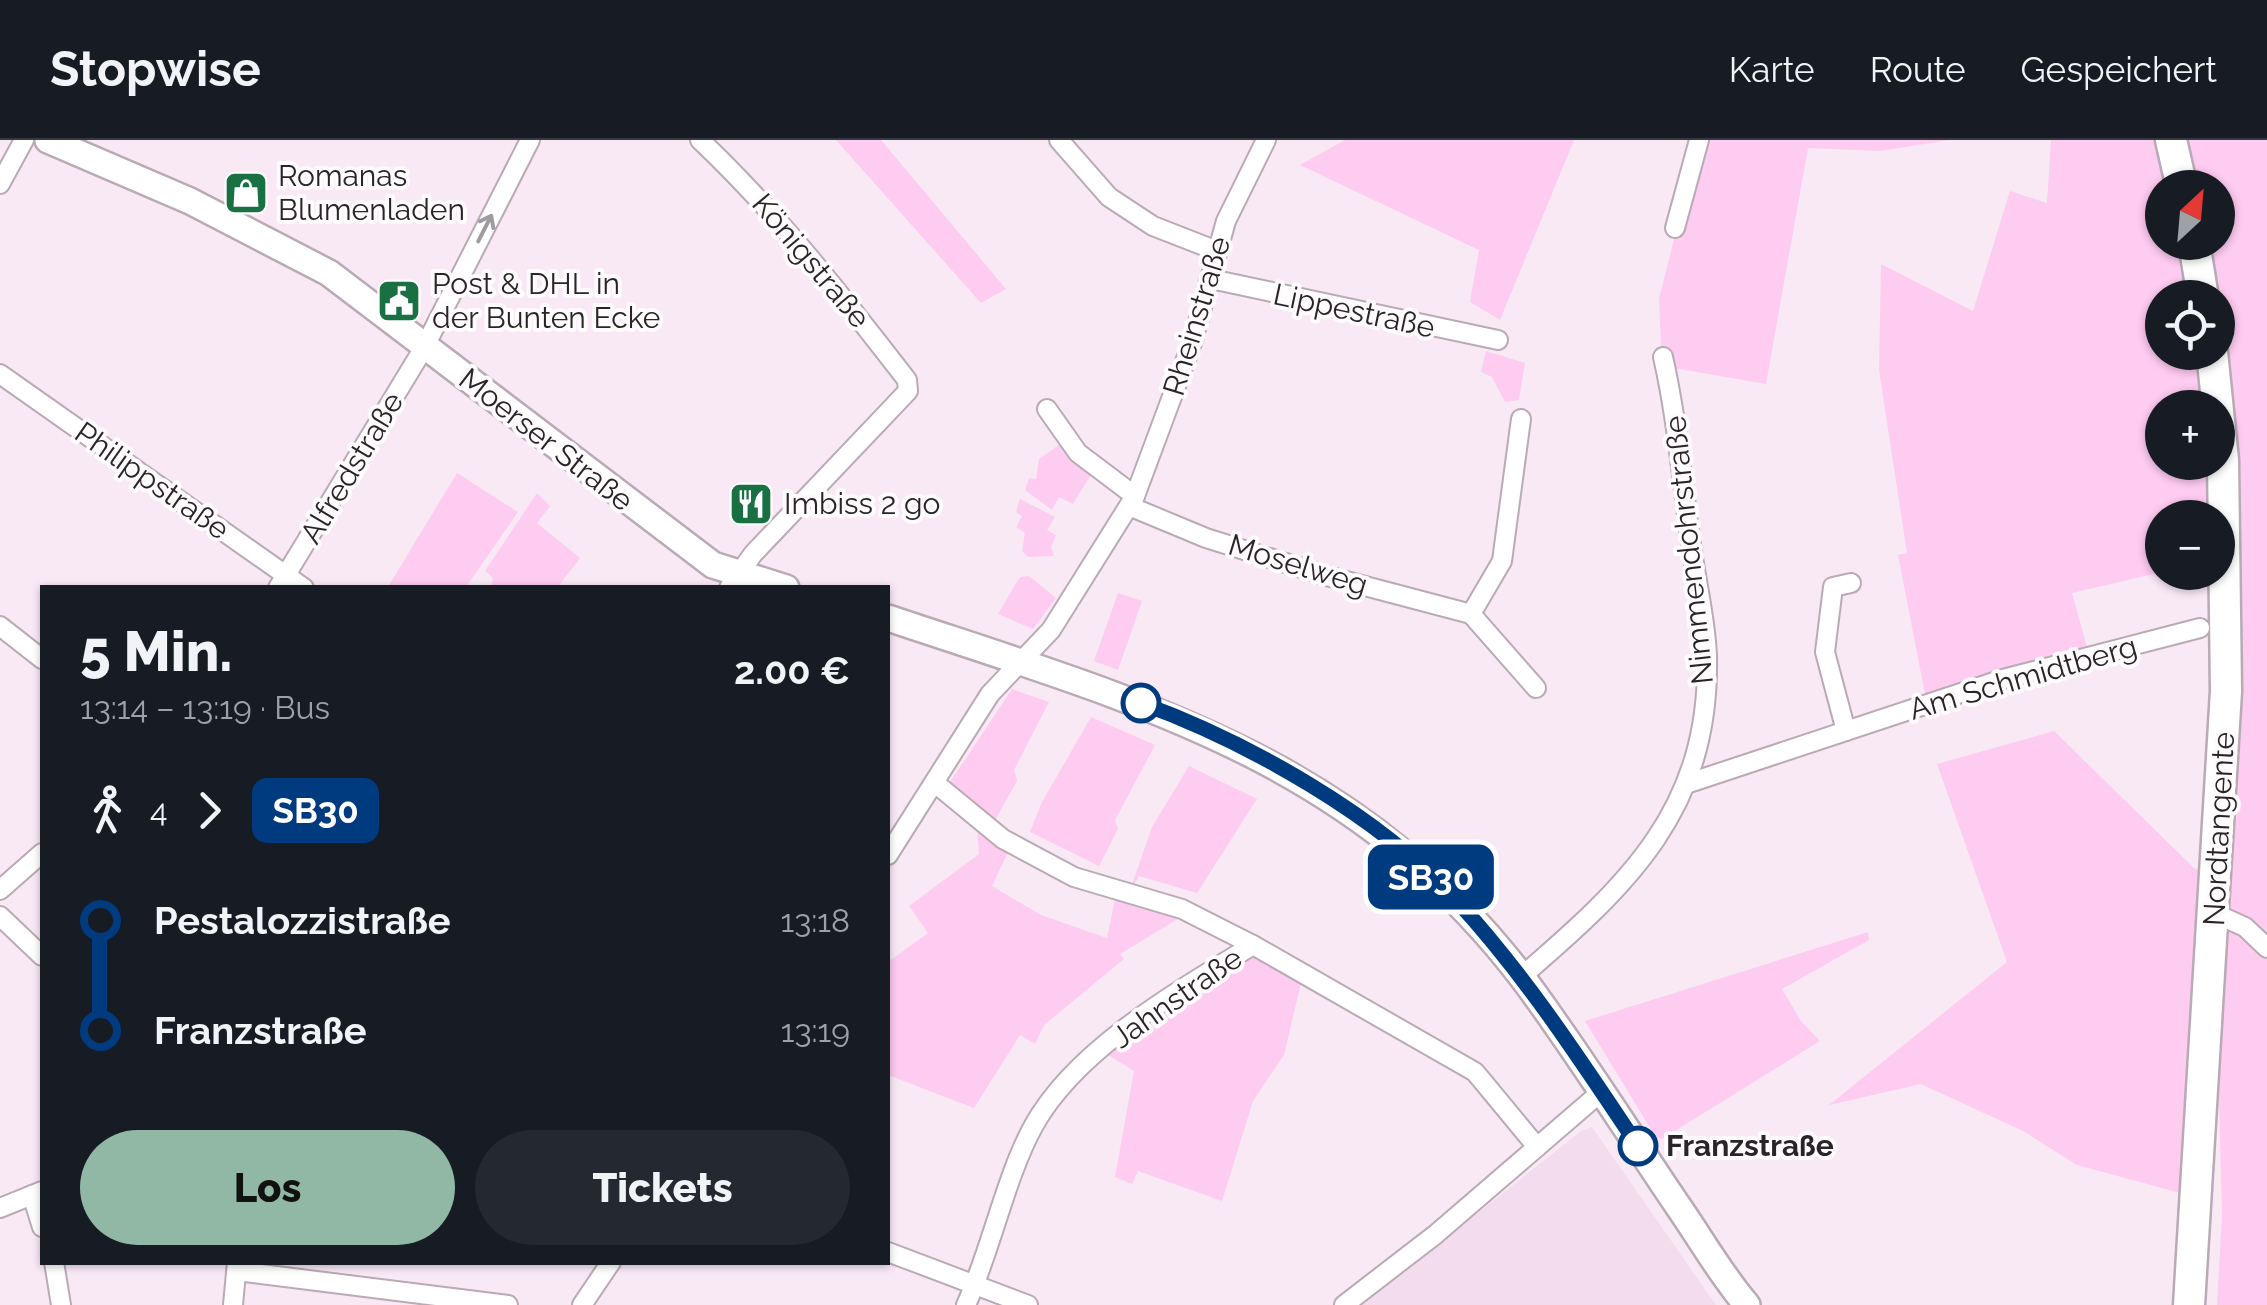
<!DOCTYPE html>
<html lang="de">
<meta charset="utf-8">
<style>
:root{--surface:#171b24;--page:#242831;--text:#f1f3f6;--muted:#9ea1a6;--line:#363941;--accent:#90b8a5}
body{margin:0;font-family:Raleway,sans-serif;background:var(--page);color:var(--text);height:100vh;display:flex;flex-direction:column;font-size:38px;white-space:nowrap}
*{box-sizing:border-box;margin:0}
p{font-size:32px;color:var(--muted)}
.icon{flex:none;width:55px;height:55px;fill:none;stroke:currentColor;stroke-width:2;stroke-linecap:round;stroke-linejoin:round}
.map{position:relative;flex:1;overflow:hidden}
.details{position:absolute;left:40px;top:445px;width:850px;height:680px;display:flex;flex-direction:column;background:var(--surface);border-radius:0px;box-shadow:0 2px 8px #0004}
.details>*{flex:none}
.badge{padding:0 20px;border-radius:15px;font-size:35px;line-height:65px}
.needle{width:65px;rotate:26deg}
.tools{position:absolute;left:2145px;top:30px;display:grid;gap:20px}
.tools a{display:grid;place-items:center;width:90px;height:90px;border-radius:50%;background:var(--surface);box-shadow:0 2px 8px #0004;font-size:50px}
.map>.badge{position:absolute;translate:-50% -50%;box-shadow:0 0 0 5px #fff}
.legs{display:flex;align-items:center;gap:15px;height:110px;padding:0 40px;font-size:32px}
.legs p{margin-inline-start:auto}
.summary{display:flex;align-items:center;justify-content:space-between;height:170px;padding:0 40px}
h1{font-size:55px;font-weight:800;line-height:75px}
.cta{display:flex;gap:20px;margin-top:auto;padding:20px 40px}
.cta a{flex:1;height:115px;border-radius:60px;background:var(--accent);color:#111;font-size:40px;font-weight:800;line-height:115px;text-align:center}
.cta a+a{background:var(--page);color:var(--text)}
ul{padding:0 40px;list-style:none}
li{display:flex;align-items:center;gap:35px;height:110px;font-size:38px}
li i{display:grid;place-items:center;width:15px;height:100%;margin:0 12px;background:currentColor}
li i::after{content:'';width:25px;height:25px;margin:-12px;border:8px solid;border-radius:50%;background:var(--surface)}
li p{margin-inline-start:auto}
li:first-child i{background:linear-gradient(#0000 50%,currentColor 0)}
li:last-child i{background:linear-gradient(currentColor 50%,#0000 0)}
header{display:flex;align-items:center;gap:60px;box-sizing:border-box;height:140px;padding:0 50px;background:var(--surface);border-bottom:2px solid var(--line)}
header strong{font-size:48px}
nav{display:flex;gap:55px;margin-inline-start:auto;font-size:35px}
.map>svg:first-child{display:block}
</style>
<header>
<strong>Stopwise</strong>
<nav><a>Karte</a><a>Route</a><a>Gespeichert</a></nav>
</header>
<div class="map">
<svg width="2267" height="1165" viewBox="0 0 2267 1165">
<rect width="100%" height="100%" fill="#f9e9f5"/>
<!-- built -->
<path fill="#f3dced" d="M1592,987L1716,1165H1362L1581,991Z"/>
<!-- green -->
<g fill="#fecbf1" fill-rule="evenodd">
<path d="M836,0H881L1006,149L981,163Z"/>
<path d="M1345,0H1574L1500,180L1470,162L1479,110L1300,25Z"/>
<path d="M1699,0H1949L1880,11L1808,8L1766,244L1662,226L1659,159Z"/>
<path d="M2051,0H2156L2167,47L2162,48V102L2194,103L2203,157L2162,158V212H2218V158L2204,103L2218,102V48L2196,47L2185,0H2267V1165H2217L2222,1074L2215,809L2195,1057L2077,1025L2023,991L1921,944L1829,965L2007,822L1937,624L2054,591L2194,728L2218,738V378H2162V432L2072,453L2087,507L1925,554L1898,415L1907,413L1879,230L1881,124L1973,171L2010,51L2047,63ZM2162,268H2218V322H2162Z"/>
<path d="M1486,211L1525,223L1519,260L1505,262L1492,237L1481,232Z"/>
<path d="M1059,305L1092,333L1073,364L1059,357L1052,370L1025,350L1029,338L1036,339L1039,319Z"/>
<path d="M457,333L518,372L466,447H388Z"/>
<path d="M537,353L550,366L537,383L580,418L558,447H491L493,438L485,431Z"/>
<path d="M1020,359L1055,377L1047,390L1056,395L1051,407L1054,416L1028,417L1022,411L1025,393L1016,387L1022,376L1016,372Z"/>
<path d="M1029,436L1056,458L1033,489L998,474L1020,437Z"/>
<path d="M1118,453L1142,461L1118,530L1094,521Z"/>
<path d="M1012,549L1049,562L1014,630L1017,641L990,689L948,645Z"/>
<path d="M1091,577L1155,605L1115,680L1118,689L1099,726L1030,692L1041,664Z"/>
<path d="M1189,626L1257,659L1197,753L1139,736L1129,753L1189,772L1120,814L1124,819L1044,885L1035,904L1020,895L974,968L888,935V822L928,793L909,766L979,714L977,687L1009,710L992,746L1041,775L1107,798L1117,750L1129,753L1152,687Z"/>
<path d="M1868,792L1869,800L1782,849L1801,881L1820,901L1662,999L1655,996L1585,881Z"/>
<path d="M1246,809L1301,843L1284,915L1253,961L1222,1061L1138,1031L1132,1044L1115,1037L1134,931L1102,911Z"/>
</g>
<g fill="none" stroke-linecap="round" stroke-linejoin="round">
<defs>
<g id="street">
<path d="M700,0C777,73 842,156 907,240L908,251L753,414L729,448"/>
<path d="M1059,0L1109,57L1153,86L1217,111"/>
<path d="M0,44L24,0"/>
<path d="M1675,88L1699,0"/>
<path d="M1211,139L1498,200"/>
<path d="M0,234L304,448"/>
<path d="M1047,269L1078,313L1135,356"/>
<path d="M1129,366L1206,398L1327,436L1471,474L1536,548"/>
<path d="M278,448L425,206L530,0"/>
<path d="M1471,474L1502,421L1521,279"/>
<path d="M0,486L42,519"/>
<path d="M1846,591L1825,512L1833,447L1851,443"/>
<path d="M935,643L1003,699L1074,737L1182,769L1253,805"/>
<path d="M1689,643L2003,539L2200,488"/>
<path d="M888,715L990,554L1051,490L1135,356L1192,203L1226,81L1266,0"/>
<path d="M0,750L42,713"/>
<path d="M2214,773L2245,787L2267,808"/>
<path d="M0,776L42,816"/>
<path d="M1521,837C1629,744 1710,669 1707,517C1706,480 1696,441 1691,404C1682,342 1677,278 1663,217"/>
<path d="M32,1055L42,1087"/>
<path d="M0,1068L42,1051"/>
<path d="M888,1112L1028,1165"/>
<path d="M54,1122L61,1165"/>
<path d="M237,1131L508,1165"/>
<path d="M233,1165L237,1122"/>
<path d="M582,1165L611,1122"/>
<path d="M966,1165C991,1110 1006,1035 1034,985C1077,908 1180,850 1253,805L1475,932L1537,1007"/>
<path d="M1344,1165L1436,1094L1601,952"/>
</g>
<g id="secondary">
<path d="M48,0L190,61L329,133L713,425L786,448"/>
<path d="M888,478C1139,562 1356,618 1525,841C1579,914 1627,991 1678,1066C1701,1099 1721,1135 1747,1165"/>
</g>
<g id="primary">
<path d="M2171,0L2182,48"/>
<path d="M2194,102L2203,158"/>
<path d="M2189,1165L2226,551L2223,320L2212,212"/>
</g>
</defs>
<!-- street casing -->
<use href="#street" stroke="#b9aab5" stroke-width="22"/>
<!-- secondary casing -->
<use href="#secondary" stroke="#b9aab5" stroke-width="30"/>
<!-- primary casing -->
<use href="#primary" stroke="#b9aab5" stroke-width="35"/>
<!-- street -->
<use href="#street" stroke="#fff" stroke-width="18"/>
<!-- secondary -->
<use href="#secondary" stroke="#fff" stroke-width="25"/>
<!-- primary -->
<use href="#primary" stroke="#fff" stroke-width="30"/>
</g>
<!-- one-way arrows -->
<defs><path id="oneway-shaft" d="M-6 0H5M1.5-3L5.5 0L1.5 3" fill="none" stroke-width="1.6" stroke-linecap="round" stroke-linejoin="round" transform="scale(2.5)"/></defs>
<use stroke="#9f9c9e" href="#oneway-shaft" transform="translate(485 88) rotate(-63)"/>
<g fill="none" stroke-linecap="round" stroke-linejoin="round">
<defs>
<path id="line-1" d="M1141,563C1248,602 1379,676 1456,760C1526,836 1581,921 1638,1006"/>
</defs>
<!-- line-1 casing -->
<use href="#line-1" stroke="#fff" stroke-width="22"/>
<!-- line-1 -->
<use href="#line-1" stroke="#003b80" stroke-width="15"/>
</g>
<!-- icons -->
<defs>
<symbol id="shop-square" viewBox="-11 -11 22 22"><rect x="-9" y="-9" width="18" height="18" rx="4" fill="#197043" stroke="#fefbfd"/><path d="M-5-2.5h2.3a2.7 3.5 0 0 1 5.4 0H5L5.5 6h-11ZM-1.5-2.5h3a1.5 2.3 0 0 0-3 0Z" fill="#fff"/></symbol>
<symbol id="civic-square" viewBox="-11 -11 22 22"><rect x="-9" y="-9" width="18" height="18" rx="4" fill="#197043" stroke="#fefbfd"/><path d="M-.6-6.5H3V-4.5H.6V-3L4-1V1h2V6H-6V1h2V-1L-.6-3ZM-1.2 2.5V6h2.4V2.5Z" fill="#fff"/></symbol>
<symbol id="restaurant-square" viewBox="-11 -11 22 22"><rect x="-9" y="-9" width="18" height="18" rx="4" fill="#197043" stroke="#fefbfd"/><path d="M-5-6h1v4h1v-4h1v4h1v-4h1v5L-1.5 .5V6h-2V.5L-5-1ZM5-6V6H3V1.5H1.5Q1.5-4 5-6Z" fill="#fff"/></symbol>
</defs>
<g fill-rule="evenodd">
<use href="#shop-square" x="221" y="28" width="50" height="50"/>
<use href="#civic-square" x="374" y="136" width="50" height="50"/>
<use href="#restaurant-square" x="726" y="339" width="50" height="50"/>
</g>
<!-- markers -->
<g fill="#fff" stroke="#003b80" stroke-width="5">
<circle cx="1141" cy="563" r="18"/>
<circle cx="1638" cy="1006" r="18"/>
</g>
<g text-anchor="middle" stroke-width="8" stroke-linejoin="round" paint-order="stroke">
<!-- poi labels -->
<g font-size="30" fill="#2a2428" stroke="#fefbfd" text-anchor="start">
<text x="278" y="46">Romanas<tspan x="278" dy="34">Blumenladen</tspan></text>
<text x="432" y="154">Post &amp; DHL in<tspan x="432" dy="34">der Bunten Ecke</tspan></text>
<text x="784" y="374">Imbiss 2 go</text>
</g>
<!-- street labels -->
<g font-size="30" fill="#2a2428" stroke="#fefbfd">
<text transform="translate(811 121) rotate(50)" y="10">Königstraße</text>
<text transform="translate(1354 171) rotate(12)" y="10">Lippestraße</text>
<text transform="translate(1197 176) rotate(-73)" y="10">Rheinstraße</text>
<text transform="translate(546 300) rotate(38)" y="10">Moerser Straße</text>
<text transform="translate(352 328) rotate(-59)" y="10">Alfredstraße</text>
<text transform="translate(152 341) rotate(35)" y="10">Philippstraße</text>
<text transform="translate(1689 410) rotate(-96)" y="10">Nimmendohrstraße</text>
<text transform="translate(1298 425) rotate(17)" y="10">Moselweg</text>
<text transform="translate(2023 538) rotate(-16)" y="10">Am Schmidtberg</text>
<text transform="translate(2219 689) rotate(-87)" y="10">Nordtangente</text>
<text transform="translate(1177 858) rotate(-35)" y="10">Jahnstraße</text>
</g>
<!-- stop labels -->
<g font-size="30" font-weight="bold" fill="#2a2428" stroke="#fefbfd" text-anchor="start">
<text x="1666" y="1016">Franzstraße</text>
</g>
</g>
</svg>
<div class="tools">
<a><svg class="needle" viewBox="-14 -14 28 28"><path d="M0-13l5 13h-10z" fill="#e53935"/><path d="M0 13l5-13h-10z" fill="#9ea1a6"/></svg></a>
<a><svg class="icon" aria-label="locate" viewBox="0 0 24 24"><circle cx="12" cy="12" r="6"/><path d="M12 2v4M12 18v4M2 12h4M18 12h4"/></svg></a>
<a>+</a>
<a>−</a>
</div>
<b class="badge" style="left:1431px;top:737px;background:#003b80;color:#fff">SB30</b>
<section class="details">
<div class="summary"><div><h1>5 Min.</h1><p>13:14 – 13:19 · Bus</p></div><b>2.00 €</b></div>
<div class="legs"><svg class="icon" aria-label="walk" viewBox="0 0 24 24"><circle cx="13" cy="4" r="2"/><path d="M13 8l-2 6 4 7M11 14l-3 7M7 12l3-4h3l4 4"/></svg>4<svg class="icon" aria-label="forward" viewBox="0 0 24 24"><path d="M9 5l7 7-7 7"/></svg><b class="badge" style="background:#003b80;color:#fff">SB30</b></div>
<ul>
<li><i style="color:#003b80"></i><b>Pestalozzistraße</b><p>13:18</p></li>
<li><i style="color:#003b80"></i><b>Franzstraße</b><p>13:19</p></li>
</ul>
<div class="cta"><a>Los</a><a>Tickets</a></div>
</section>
</div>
